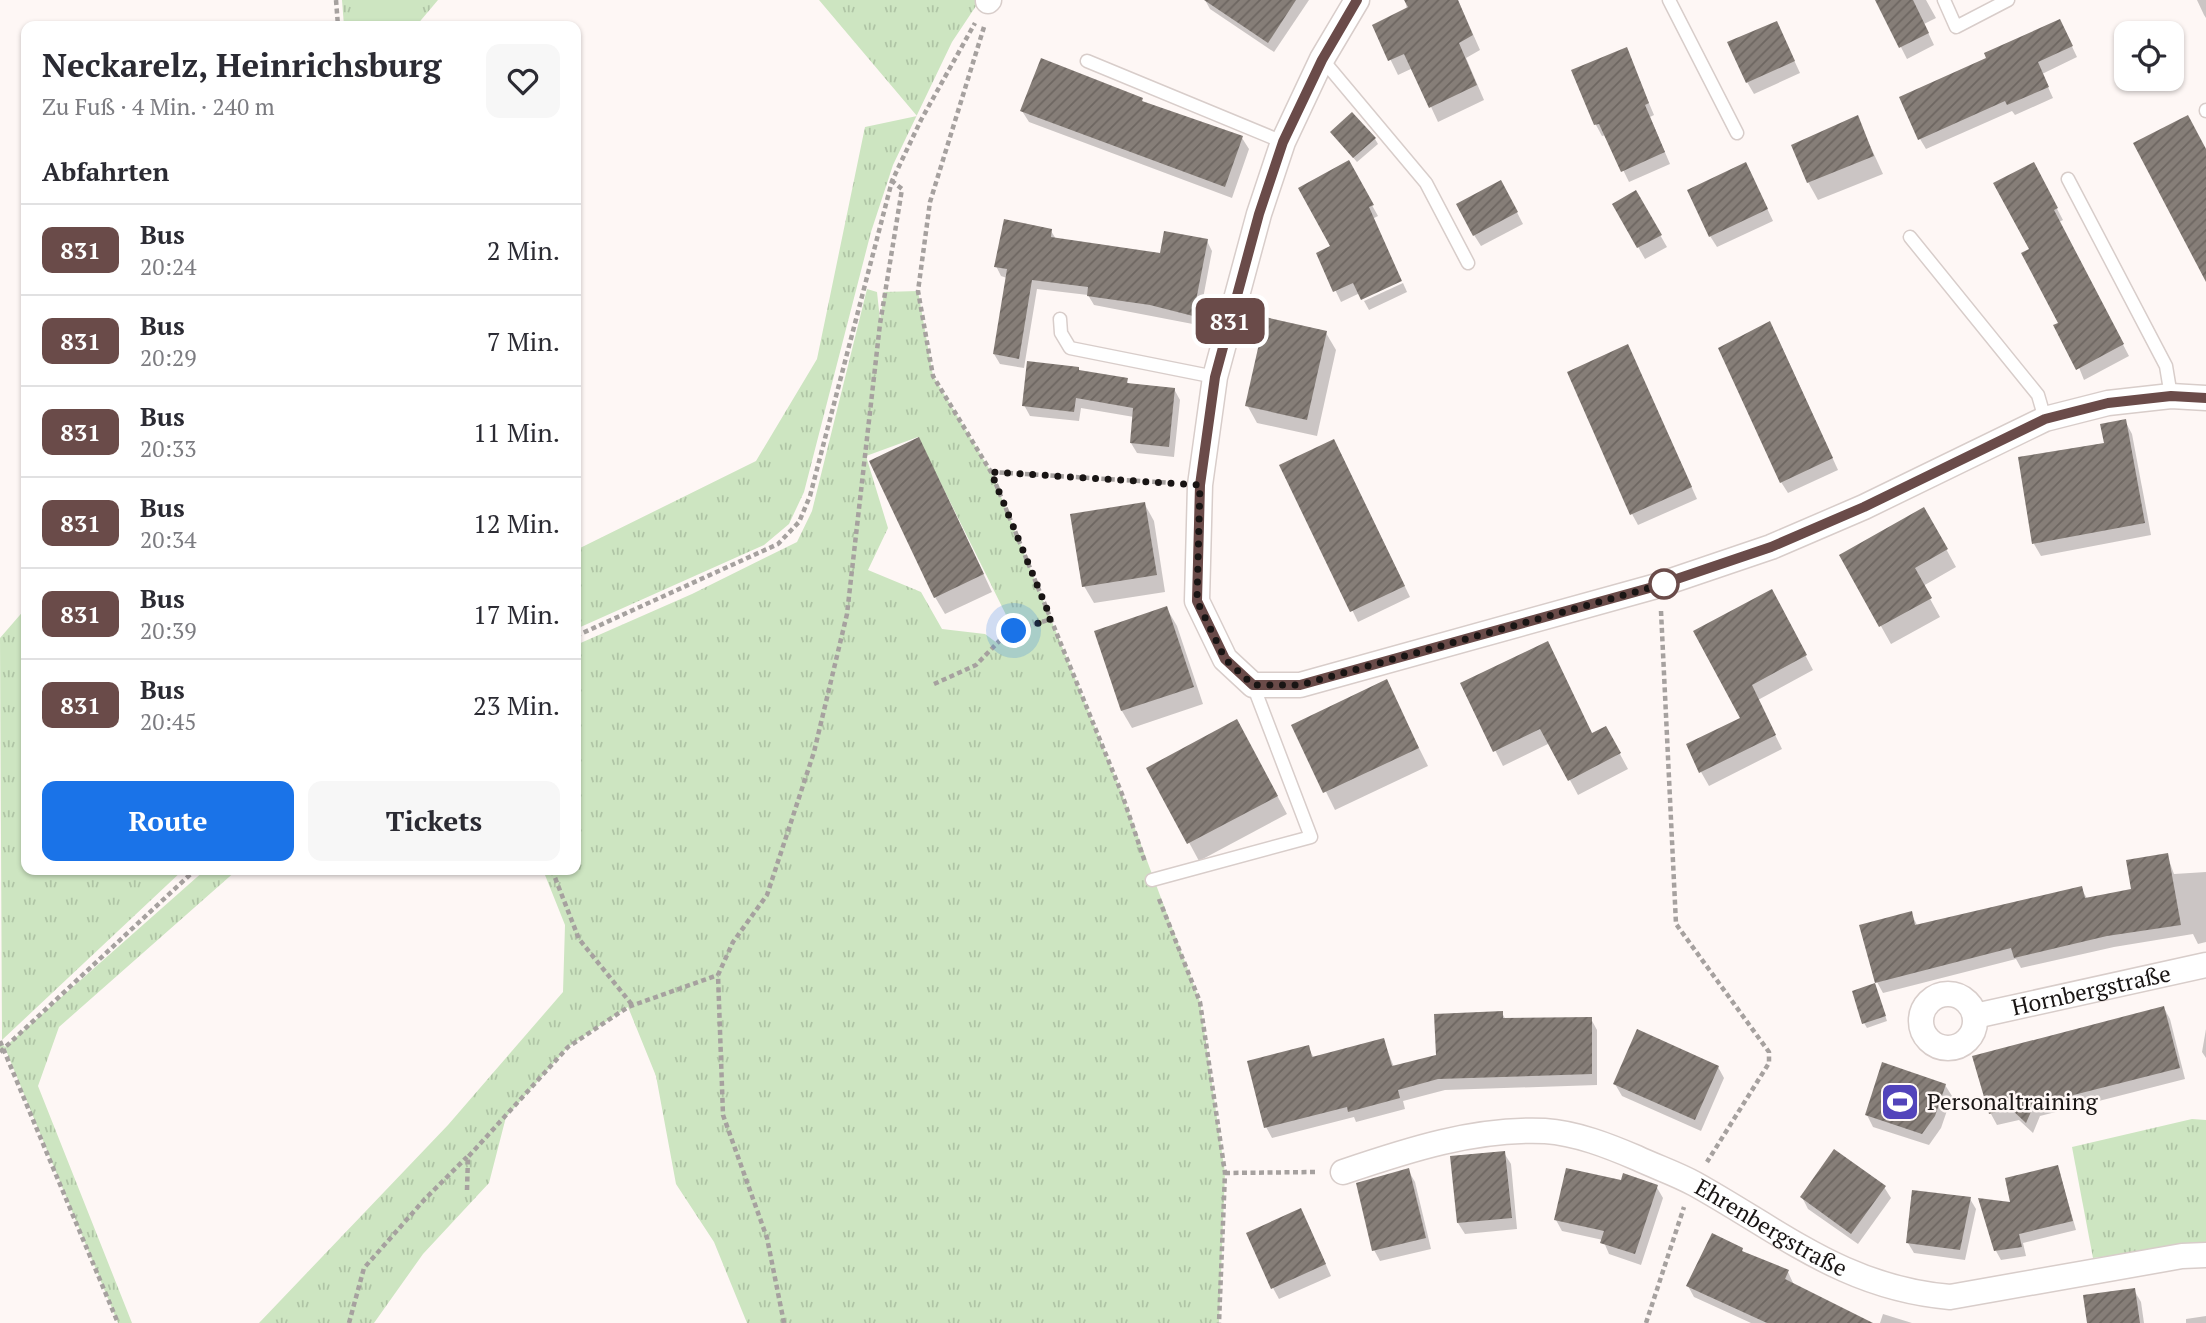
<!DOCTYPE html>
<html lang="de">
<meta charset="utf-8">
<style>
:root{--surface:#fff;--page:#f7f7f7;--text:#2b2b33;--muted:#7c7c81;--line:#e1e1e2;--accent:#1a73e8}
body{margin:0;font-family:"PT Serif",serif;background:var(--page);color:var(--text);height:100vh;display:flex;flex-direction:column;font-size:26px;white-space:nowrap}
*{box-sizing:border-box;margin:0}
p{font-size:23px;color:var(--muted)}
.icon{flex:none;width:38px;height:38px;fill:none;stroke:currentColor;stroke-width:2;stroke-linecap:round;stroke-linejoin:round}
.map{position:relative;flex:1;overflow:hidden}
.details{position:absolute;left:21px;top:21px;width:560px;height:854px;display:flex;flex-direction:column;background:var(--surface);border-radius:14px;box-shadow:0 2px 5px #0004}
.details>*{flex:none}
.badge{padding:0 14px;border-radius:10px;font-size:24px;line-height:46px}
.controls{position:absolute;left:2114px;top:21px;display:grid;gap:14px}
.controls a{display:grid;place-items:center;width:70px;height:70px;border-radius:14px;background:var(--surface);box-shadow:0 2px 5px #0004;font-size:35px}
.you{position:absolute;width:35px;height:35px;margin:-18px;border:5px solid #fff;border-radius:50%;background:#1a73e8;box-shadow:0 0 0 10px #1a73e833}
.map>.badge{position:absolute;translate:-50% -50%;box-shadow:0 0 0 4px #fff}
h2{padding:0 21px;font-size:26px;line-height:63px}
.round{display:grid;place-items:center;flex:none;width:74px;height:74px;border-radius:14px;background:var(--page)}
.summary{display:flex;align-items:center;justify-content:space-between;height:119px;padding:0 21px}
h1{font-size:33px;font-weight:700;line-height:52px}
.action{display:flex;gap:14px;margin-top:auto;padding:14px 21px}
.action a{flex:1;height:80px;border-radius:14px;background:var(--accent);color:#fff;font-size:28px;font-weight:700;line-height:80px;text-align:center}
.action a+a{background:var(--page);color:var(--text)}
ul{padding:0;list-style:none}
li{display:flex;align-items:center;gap:21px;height:91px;padding:0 21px;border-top:2px solid var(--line)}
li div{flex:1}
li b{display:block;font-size:26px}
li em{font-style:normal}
li .badge{min-width:77px;font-weight:700;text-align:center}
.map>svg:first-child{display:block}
</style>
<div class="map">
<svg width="2206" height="1323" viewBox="0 0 2206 1323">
<defs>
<pattern id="grass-tufts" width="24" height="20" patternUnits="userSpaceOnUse" patternTransform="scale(1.75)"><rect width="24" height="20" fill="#cde5c1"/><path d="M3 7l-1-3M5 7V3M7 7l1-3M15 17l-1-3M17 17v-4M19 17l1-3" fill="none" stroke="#afc4a5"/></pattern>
<pattern id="building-hatch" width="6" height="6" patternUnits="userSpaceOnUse" patternTransform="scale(1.75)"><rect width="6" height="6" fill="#867e78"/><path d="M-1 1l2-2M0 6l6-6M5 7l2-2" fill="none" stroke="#6d6661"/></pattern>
</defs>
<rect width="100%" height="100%" fill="#fef7f5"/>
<!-- grass -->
<g fill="url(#grass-tufts)" fill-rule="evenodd">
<path d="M342,0H438L416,26H344Z"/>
<path d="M819,0H980L952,42L893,165L871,232L804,492L789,524L764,545L576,629V550L756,461L817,359L865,127L917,116Z"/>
<path d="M867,289L877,292L880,320L884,292L918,291L933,376L991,472L1122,794L1200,1002L1225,1173L1219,1323H747L714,1242L676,1184L656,1076L628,1007L568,1047L506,1117L489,1183L423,1254L374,1323H259L448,1125L563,992L565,925L543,870H576V645L692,594L797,542L812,511ZM918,437L1014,631L1007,633L997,643L985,634L942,629L921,592L868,570L888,528L866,456Z"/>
<path d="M26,608V870H183L2,1040L0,638Z"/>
<path d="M205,870H237L59,1027L38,1086L132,1323H118L5,1048L0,1052V1041L5,1047Z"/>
<path d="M2192,1119L2206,1120V1244L2093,1258L2072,1147Z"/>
</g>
<!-- green -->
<path fill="#cde5c1" d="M368,0H413L390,26H368Z"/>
<!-- shadow -->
<g fill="#0003">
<path d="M1205,0H1309L1274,52L1210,9Z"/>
<path d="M1405,0H1458L1480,50L1466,58L1484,100L1438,122L1413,68L1398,75L1374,26L1407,9Z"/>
<path d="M1877,0H1926L1936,18L1924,24L1934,45L1907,59Z"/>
<path d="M2197,0H2206V18L2204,15Z"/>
<path d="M1777,23L1800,73L1754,94L1747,82Z"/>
<path d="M2065,32L2077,57L2042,74L2053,98L2015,115L2012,111L1926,149L1920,139Z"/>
<path d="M1626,49L1654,115L1650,117L1670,164L1629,182L1606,135L1602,136L1596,125L1574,71Z"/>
<path d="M1142,100L1144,104L1242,138L1249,149L1232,198L1029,122L1022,111Z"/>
<path d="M1857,117L1883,174L1818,200L1808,182Z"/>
<path d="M1332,133L1375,139L1378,144L1357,162Z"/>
<path d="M1348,162L1378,216L1374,218L1360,293L1341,302L1318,254L1333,247Z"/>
<path d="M2039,175L2063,220L2059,222L2129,356L2084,380L2032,250Z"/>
<path d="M1752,176L1773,221L1717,247L1710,236Z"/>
<path d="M1507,193L1523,224L1481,246L1474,235Z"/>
<path d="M1636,193L1667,247L1645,259L1614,205Z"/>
<path d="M1051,231L1056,239L1161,255L1207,241L1212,251L1198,325L1094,305L1088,295L1037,289L1024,368L1000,364L994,354L1007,278L1001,276L996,266Z"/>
<path d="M1403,283L1407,292L1369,310L1364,301Z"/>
<path d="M1326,333L1336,350L1317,436L1257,423L1247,405Z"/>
<path d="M1776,334L1838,470L1788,493L1781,482Z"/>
<path d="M1628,346L1697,499L1638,525L1632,514Z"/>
<path d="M1080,372L1126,380L1129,385L1174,389L1180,400L1174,457L1137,453L1131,443L1134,417L1081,408L1079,421L1030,416L1024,405Z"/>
<path d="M2125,421L2132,434L2151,535L2041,556L2034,544Z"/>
<path d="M1340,452L1410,597L1358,622L1282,466Z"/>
<path d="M928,456L992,592L945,614L935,597Z"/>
<path d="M1144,503L1154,521L1165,592L1094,603L1084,586Z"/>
<path d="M1924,509L1956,567L1923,586L1940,617L1891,644L1841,555Z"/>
<path d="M1779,605L1813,670L1758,700L1782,749L1709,786L1701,772L1742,719L1696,632Z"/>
<path d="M1167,609L1177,626L1203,704L1132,728L1122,711L1096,632Z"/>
<path d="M1386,682L1428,766L1335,810L1293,725Z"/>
<path d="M1462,684L1614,743L1628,769L1578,795L1550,743L1503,766Z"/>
<path d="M1247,739L1287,814L1199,861L1149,768Z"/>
<path d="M2167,855L2174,874L2206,872V942L2198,944L2193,934L2114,947L2021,968L2016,959L1883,993L1877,982L1911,913L1918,927L2081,888L2088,900L2133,890Z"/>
<path d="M1875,985L1887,1021L1867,1028L1864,1023Z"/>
<path d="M2164,1008L2170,1019L2185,1079L2040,1116L2033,1133L2019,1120L1997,1125L1991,1114Z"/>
<path d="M1502,1013L1506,1020L1591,1019L1597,1030V1085L1445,1090L1403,1101L1405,1109L1356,1122L1354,1117L1272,1138L1266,1127L1308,1047L1314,1058L1383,1040L1394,1067L1438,1056Z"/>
<path d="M2206,1029V1058L2202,1052Z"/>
<path d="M1718,1067L1724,1078L1701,1131L1622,1096L1615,1084Z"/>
<path d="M1945,1085L1952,1096L1941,1128L1929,1145L1873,1127L1867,1115Z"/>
<path d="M1504,1153L1511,1164L1517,1229L1465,1234L1458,1223Z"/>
<path d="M2058,1167L2076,1230L2023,1243L2026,1256L2001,1260L1996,1251L2013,1204Z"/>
<path d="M1408,1170L1415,1182L1431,1249L1380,1261L1374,1250Z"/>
<path d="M1656,1186L1663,1198L1641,1265L1609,1254L1603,1240L1562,1231L1556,1220Z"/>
<path d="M1884,1187L1891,1198L1858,1244L1808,1209L1802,1197Z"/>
<path d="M1970,1199L1976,1209L1965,1260L1914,1253L1908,1243Z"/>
<path d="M1307,1222L1331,1276L1279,1299L1273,1288Z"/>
<path d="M1742,1250L1744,1254L1788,1272L1794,1285L1870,1323H1751L1694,1297L1688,1286Z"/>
<path d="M2134,1290L2141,1302L2144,1323H2088Z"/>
<path d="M1883,1314L1912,1323H1880Z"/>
<path d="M2206,1316V1323H2186V1319Z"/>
</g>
<!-- building -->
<g fill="url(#building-hatch)">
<path d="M1204,0H1296L1268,43Z"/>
<path d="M1404,0H1458L1473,35L1459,43L1477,85L1429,108L1404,54L1388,61L1372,25L1408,7Z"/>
<path d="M1875,0H1913L1929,33L1899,48Z"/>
<path d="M2060,19L2073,46L2038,62L2049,87L2007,105L2005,101L1918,140L1899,97L1986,58L1984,53Z"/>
<path d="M1777,21L1795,61L1746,83L1727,42Z"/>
<path d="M1627,47L1649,103L1645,105L1665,152L1621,172L1599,124L1594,125L1571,70Z"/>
<path d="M1041,58L1143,98L1142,101L1243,136L1225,187L1020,111Z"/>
<path d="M1352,112L1376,138L1353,158L1330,132Z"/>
<path d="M1858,115L1874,156L1807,183L1791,145Z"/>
<path d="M2188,115L2206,149V282L2133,143Z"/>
<path d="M1349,160L1374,205L1369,207L1402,281L1361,300L1353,283L1333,292L1316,253L1330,246L1298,188Z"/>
<path d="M1746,162L1768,209L1709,237L1687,190Z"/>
<path d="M2034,162L2058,208L2054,210L2124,344L2076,370L2053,325L2058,323L2021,253L2029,249L1993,183Z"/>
<path d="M1501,180L1518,212L1473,236L1456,204Z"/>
<path d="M1636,190L1662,235L1637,248L1612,204Z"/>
<path d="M1004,219L1052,229L1051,237L1160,253L1164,231L1208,239L1193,316L1150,305L1087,296L1088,287L1032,280L1019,359L993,354L1007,269L994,267Z"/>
<path d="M1265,317L1327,331L1307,420L1245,406Z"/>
<path d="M1770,321L1833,458L1780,483L1718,348Z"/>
<path d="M1628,344L1692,487L1630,515L1567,372Z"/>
<path d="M1027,361L1079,367V370L1128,378L1127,383L1175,388L1169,447L1130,443L1133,408L1076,398L1074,412L1022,406Z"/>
<path d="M2126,419L2145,523L2032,544L2018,457L2104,443L2100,424Z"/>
<path d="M919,437L984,574L934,598L869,461Z"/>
<path d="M1334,439L1405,586L1350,612L1279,465Z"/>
<path d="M1145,502L1157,575L1082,587L1070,514Z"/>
<path d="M1924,507L1948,549L1915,568L1932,598L1879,627L1839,555Z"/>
<path d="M1772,589L1807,655L1752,685L1776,735L1699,773L1686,744L1740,718L1693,631Z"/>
<path d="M1167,606L1194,687L1121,711L1094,631Z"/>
<path d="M1548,641L1592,733L1606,726L1621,753L1568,781L1540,729L1493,752L1460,683Z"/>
<path d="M1387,679L1419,748L1323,793L1291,725Z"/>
<path d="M1237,719L1278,796L1187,844L1146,768Z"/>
<path d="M2168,853L2181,925L2107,936L2014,958L2011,948L1875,983L1859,925L1912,911L1915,925L2082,886L2085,898L2131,889L2126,860Z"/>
<path d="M1875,983L1886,1016L1862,1024L1852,991Z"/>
<path d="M2164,1006L2180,1068L2034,1105L2026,1123L2011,1109L1989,1114L1972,1056Z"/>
<path d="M1503,1011V1018L1592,1017V1074L1438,1079L1398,1090L1400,1098L1348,1112L1347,1107L1264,1128L1247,1061L1309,1045L1312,1057L1384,1038L1392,1066L1436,1055L1434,1014Z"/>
<path d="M1637,1029L1719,1066L1695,1120L1613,1084Z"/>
<path d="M1882,1062L1946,1084L1935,1116L1922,1134L1865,1115Z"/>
<path d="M1834,1149L1886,1186L1851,1234L1800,1197Z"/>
<path d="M1505,1151L1512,1218L1457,1223L1450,1156Z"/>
<path d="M2058,1165L2073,1221L2019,1234L2022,1247L1994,1251L1978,1198L2010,1202L2005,1178Z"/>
<path d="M1409,1168L1426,1238L1372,1251L1356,1183Z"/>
<path d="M1566,1168L1621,1180L1623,1173L1658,1185L1635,1254L1600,1243L1604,1231L1554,1220Z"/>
<path d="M1912,1190L1971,1197L1960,1250L1906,1243Z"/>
<path d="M1301,1208L1326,1264L1271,1289L1246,1233Z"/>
<path d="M1712,1233L1743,1248L1742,1251L1789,1270L1785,1279L1873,1323H1767L1686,1286Z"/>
<path d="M2135,1288L2140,1323H2087L2083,1295Z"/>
</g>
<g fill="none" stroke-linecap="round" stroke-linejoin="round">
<defs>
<g id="lane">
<path d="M1669,0L1737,133"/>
<path d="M1944,0L1956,27L2008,0"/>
<path d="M1322,59L1426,183L1468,263"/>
<path d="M1087,61L1283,142"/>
<path d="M2206,110V111"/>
<path d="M2068,179L2166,366L2171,396"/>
<path d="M1910,237L2038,395L2045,419"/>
<path d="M1060,319L1061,333L1070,348L1215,377"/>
<path d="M1152,880L1311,837L1253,685"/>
</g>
<g id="street">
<path d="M1357,0L1322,59L1283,142L1259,214L1215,377L1200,485L1197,601L1225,659L1253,685H1300L1653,587L1771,547L1864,507L2045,419L2108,403L2171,396L2206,398"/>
<path d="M988,1L989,0"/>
<circle cx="1948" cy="1021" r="27"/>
<path id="s1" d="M1975,1016L2206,965"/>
<path id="s2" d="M1343,1172C1408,1150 1475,1128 1545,1131C1576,1133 1609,1146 1637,1158C1656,1167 1677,1174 1695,1184C1783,1233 1845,1288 1950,1297L2182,1256L2206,1255"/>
</g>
</defs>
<!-- lane casing -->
<use href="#lane" stroke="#d8cdca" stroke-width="15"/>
<!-- street casing -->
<use href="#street" stroke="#d8cdca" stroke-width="27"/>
<!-- path -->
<g stroke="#a6a19f" stroke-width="4.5" stroke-dasharray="5 3.5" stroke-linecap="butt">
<path d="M336,0L338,26"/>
<path d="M984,27L930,202L918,291L933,376L991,472L1122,794L1145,862"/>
<path d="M991,472L1174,483"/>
<path d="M1661,611L1676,924L1769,1052V1063L1707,1162"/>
<path d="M576,636L778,544L799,522L810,496L892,181L921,120L975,23"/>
<path d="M934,684L976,665L1007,633L1051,619"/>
<path d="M552,870L579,939L633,1006"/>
<path d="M1159,899L1200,1002L1225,1173L1219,1323"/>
<path d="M0,1041L118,1323"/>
<path d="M0,1052L195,870"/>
<path d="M1225,1173L1318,1172"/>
<path d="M467,1190L468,1157L568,1047L628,1007L718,975"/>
<path d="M349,1323L364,1268L424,1200L467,1157"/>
<path d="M784,1323L767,1238L723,1115L718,975L733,942L767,895L814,752L847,614L880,324L902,189L892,181"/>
<path d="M1646,1323L1684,1207"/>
</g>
<!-- lane -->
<use href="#lane" stroke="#fff" stroke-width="12"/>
<!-- street -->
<use href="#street" stroke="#fff" stroke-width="24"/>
</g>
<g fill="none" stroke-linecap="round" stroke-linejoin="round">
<defs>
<path id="line" d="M1357,0L1322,60L1283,142L1259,214L1215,377L1200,485L1197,601L1225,659L1253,685H1300L1653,587L1771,547L1864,507L2045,419L2108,403L2171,396L2206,398"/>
</defs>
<!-- line casing -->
<use href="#line" stroke="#fff" stroke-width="16"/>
<!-- line -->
<use href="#line" stroke="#6a4b49" stroke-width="10"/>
<!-- walk -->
<path stroke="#191514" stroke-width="7" stroke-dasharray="0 12.6" d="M1014,631L1051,619L991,472L1200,485L1197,601L1225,659L1253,685H1300L1664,584"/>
</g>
<!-- icons -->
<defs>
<symbol id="stadium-square" viewBox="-11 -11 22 22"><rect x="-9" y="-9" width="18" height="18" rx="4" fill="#5244bb" stroke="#fef7f5"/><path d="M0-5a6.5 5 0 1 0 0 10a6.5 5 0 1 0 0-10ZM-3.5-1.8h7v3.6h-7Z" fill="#fff"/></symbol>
</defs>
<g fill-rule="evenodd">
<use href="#stadium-square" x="1878" y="1080" width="44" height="44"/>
</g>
<!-- markers -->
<circle fill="#fff" stroke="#6a4b49" stroke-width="3.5" cx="1664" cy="584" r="14"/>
<g text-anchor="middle" stroke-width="5" stroke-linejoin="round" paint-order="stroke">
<!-- street labels -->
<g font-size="23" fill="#191514" stroke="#fef7f5">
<text dy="8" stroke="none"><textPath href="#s1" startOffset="119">Hornbergstraße</textPath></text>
<text dy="8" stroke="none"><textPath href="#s2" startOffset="455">Ehrenbergstraße</textPath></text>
</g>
<!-- poi labels -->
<g font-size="23" fill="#191514" stroke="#fef7f5" text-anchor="start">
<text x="1927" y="1110">Personaltraining</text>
</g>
</g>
</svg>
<div class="controls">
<a><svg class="icon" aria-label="locate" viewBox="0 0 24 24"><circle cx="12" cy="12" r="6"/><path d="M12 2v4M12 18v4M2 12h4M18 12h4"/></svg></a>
</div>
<div class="you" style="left:1014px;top:631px"></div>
<b class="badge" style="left:1230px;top:321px;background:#6a4b49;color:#fff">831</b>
<section class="details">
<div class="summary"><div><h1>Neckarelz, Heinrichsburg</h1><p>Zu Fuß · 4 Min. · 240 m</p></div><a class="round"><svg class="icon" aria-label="heart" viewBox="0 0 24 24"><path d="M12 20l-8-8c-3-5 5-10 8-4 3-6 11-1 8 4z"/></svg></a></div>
<h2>Abfahrten</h2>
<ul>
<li><span class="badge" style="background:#6a4b49;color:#fff">831</span><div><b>Bus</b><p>20:24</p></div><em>2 Min.</em></li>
<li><span class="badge" style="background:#6a4b49;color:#fff">831</span><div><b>Bus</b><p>20:29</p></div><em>7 Min.</em></li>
<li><span class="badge" style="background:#6a4b49;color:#fff">831</span><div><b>Bus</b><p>20:33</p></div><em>11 Min.</em></li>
<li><span class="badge" style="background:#6a4b49;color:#fff">831</span><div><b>Bus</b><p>20:34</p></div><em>12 Min.</em></li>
<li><span class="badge" style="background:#6a4b49;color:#fff">831</span><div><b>Bus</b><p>20:39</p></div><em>17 Min.</em></li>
<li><span class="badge" style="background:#6a4b49;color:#fff">831</span><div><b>Bus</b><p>20:45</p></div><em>23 Min.</em></li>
</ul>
<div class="action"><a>Route</a><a>Tickets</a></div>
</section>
</div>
